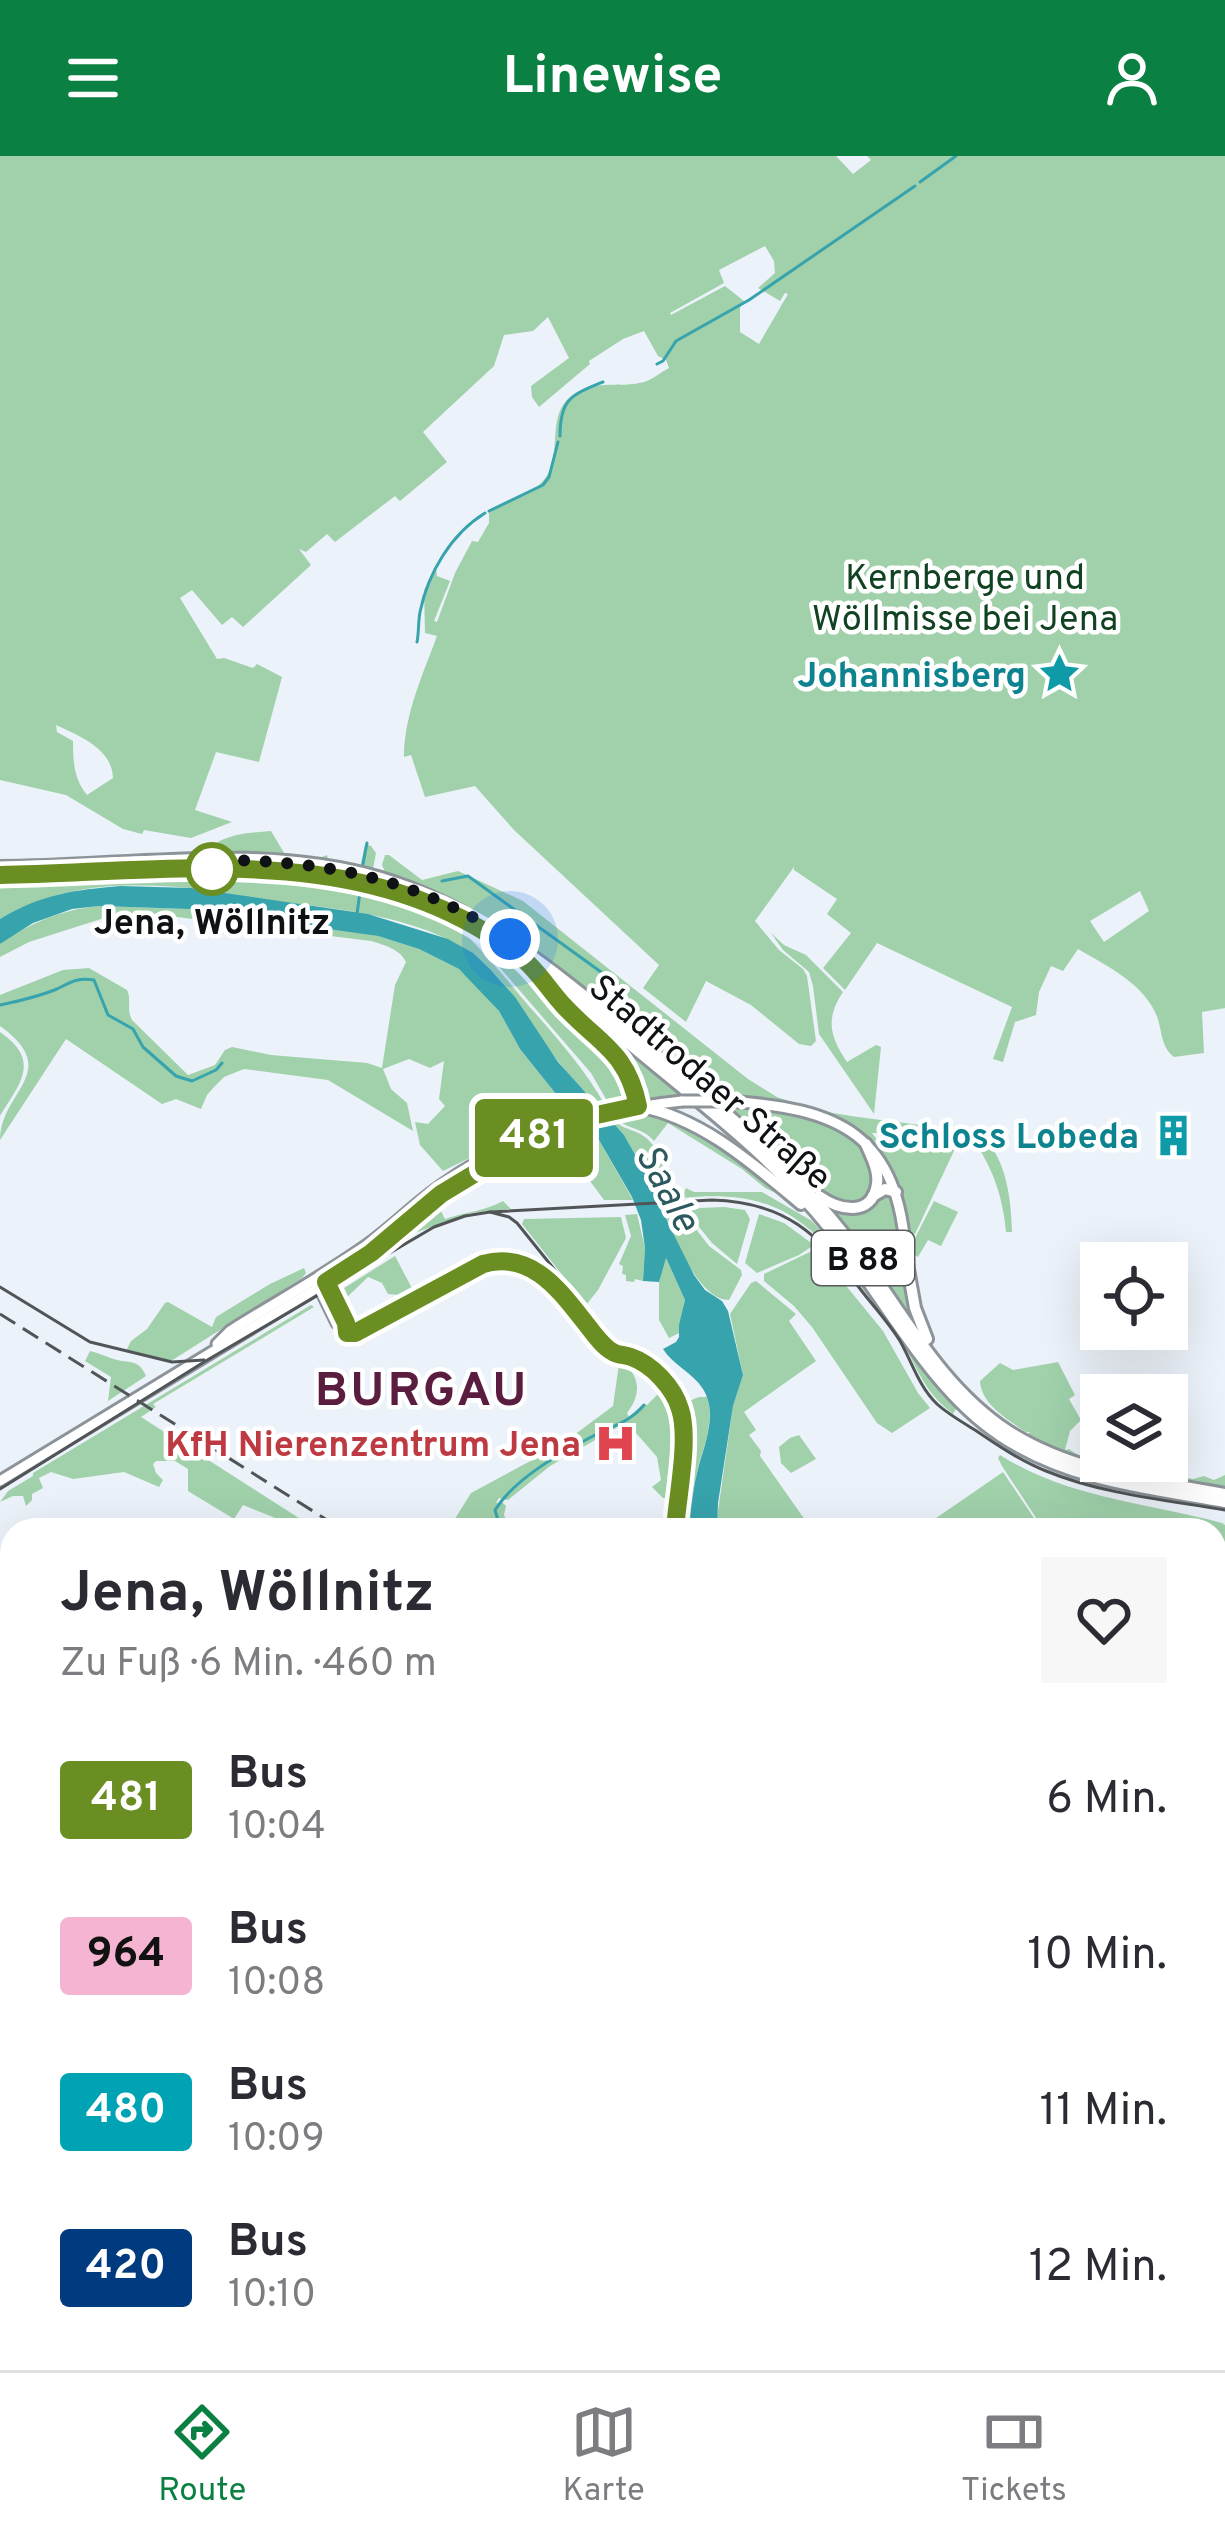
<!DOCTYPE html>
<html lang="de">
<meta charset="utf-8">
<style>
:root{--surface:#fff;--page:#f7f7f7;--text:#2b2b33;--muted:#7c7c81;--line:#e1e1e2;--accent:#0b8043}
body{margin:0;font-family:Overpass,sans-serif;background:var(--page);color:var(--text);height:100vh;display:flex;flex-direction:column;font-size:45px;white-space:nowrap}
*{box-sizing:border-box;margin:0}
p{font-size:39px;color:var(--muted)}
.icon{flex:none;width:66px;height:66px;fill:none;stroke:currentColor;stroke-width:2;stroke-linecap:round;stroke-linejoin:round}
.map{position:relative;flex:1;overflow:hidden}
.side{position:absolute;left:0px;top:1362px;width:1227px;height:852px;display:flex;flex-direction:column;background:var(--surface);border-radius:36px 36px 0 0;box-shadow:0 12px 48px #0002}
.side>*{flex:none}
.badge{padding:0 24px;border-radius:9px;font-size:42px;line-height:78px}
.fabs{position:absolute;left:1080px;top:1086px;display:grid;gap:24px}
.fabs a{display:grid;place-items:center;width:108px;height:108px;border-radius:0px;background:var(--surface);box-shadow:0 12px 48px #0002;font-size:60px}
.you{position:absolute;width:60px;height:60px;margin:-30px;border:9px solid #fff;border-radius:50%;background:#1a73e8;box-shadow:0 0 0 18px #1a73e833}
.map>.badge{position:absolute;translate:-50% -50%;box-shadow:0 0 0 6px #fff}
.round{display:grid;place-items:center;flex:none;width:126px;height:126px;border-radius:0px;background:var(--page)}
.summary{display:flex;align-items:center;justify-content:space-between;height:204px;padding:0 60px}
h1{font-size:57px;font-weight:700;line-height:90px}
ul{padding:0;list-style:none}
li{display:flex;align-items:center;gap:36px;height:156px;padding:0 60px}
li div{flex:1}
li b{display:block;font-size:45px}
li em{font-style:normal}
li .badge{min-width:132px;font-weight:700;text-align:center}
header{display:flex;justify-content:space-between;align-items:center;height:156px;padding:0 60px;background:var(--accent);color:#fff;font-size:54px;font-weight:700}
.dock{display:flex;justify-content:space-around;align-items:center;height:168px;border-top:3px solid var(--line);background:var(--surface);font-size:33px;color:var(--muted)}
.dock a{display:grid;justify-items:center;gap:6px}
.dock .current{color:var(--accent)}
.map>svg:first-child{display:block}
</style>
<header><svg class="icon" aria-label="menu" viewBox="0 0 24 24"><path d="M4 6h16M4 12h16M4 18h16"/></svg>Linewise<svg class="icon" aria-label="person" viewBox="0 0 24 24"><circle cx="12" cy="8" r="4"/><path d="M4 21q1-7 8-7t8 7"/></svg></header>
<div class="map">
<svg width="1225" height="2214" viewBox="0 0 1225 2214">
<rect width="100%" height="100%" fill="#ecf2f9"/>
<!-- green -->
<g fill="#a0d1ab" fill-rule="evenodd">
<path d="M0,0H836L853,18L871,4L867,0H1225V852L1202,856L1204,897L1174,901C1159,889 1163,872 1155,856C1140,825 1105,809 1078,793L1063,815L1051,810L1039,836L1036,859L1015,866L1003,906L993,903L1012,851L877,787L845,834L823,812L851,777L827,758L837,743L794,714V711L755,765L779,794L803,813L807,820L816,885L811,890L799,888L751,849L706,825L686,866L643,832L659,809L514,674L475,630L425,641L411,599L404,601C404,559 423,518 437,480L425,477L424,434L436,412L437,420L450,425L434,465L437,466L455,417L472,385L478,386L489,367V354C506,346 526,341 540,328C566,305 544,263 570,241C592,222 619,233 644,226C652,224 661,216 669,212L666,204L658,200L644,175L623,183L589,205L590,208L539,251L532,241L531,230L569,202L548,161L533,175L504,179L494,210L423,276L447,306L400,345L395,340L335,386L327,378L306,396L299,393L311,409L243,471L232,461L222,469L192,434L180,442L217,503L224,502L253,512L257,508L282,521L259,606L216,596L195,654L232,666L191,682L144,674L142,678L123,673L66,639L0,624ZM765,90L774,105L775,117L758,132L780,145L785,137L788,138L759,188L740,176V152L744,145L725,130L671,159L670,157L724,127L719,114ZM56,569C79,580 112,592 113,622L87,639C74,623 73,606 73,585L57,576ZM1140,735L1149,755L1104,786L1090,765Z"/>
<path d="M271,675L286,700L315,704L327,699L329,707L360,712L365,688L371,690L376,697L373,713L369,715L217,696L218,686C236,677 251,677 271,675Z"/>
<path d="M385,699H389L422,724L458,715L523,745L748,923L777,941L808,952L764,944L710,940L554,812L387,720L382,709Z"/>
<path d="M232,721C299,722 409,727 461,774C485,796 507,824 528,849C557,882 585,913 606,951L600,952C586,936 570,921 557,904C534,874 518,841 491,814C427,749 304,754 220,736L221,724Z"/>
<path d="M159,722L212,725L213,734C136,727 69,723 0,763V729Z"/>
<path d="M99,750L188,753L321,770L378,780L419,793L459,813L479,832L499,855L520,893L573,959L516,979L443,1015L420,989L415,966L428,968L445,950L439,943L444,905L430,912L409,903L383,913L391,933L407,947L413,975L328,924L244,913L224,921L215,930L207,939L201,953L176,943L162,948L66,883L0,984C0,935 64,916 0,870V839L63,814L89,812L127,834C132,844 126,853 132,864L188,919L215,909L225,894L232,891L271,899L367,907L382,912L395,829L406,806C400,793 384,789 371,785L177,761L137,759L104,762L29,786L0,801V788C32,766 61,754 99,750Z"/>
<path d="M480,777L527,813L621,908L631,939L630,945L610,950L591,917L482,791Z"/>
<path d="M771,777L784,789L806,799L843,836C825,863 830,881 847,906L876,889L881,891L874,958L819,878L813,830L809,816L783,794Z"/>
<path d="M542,820L687,940L643,944L629,911Z"/>
<path d="M0,876C41,905 21,926 0,960Z"/>
<path d="M720,949C765,951 849,954 868,1004C869,1005 875,1021 875,1022C875,1029 871,1035 869,1041L852,1051L818,1036Z"/>
<path d="M813,953C866,965 920,966 973,978C946,982 921,972 894,981L893,977H872L882,990L916,978L959,984L915,1078L910,1080L908,1079C900,1034 889,994 848,969C837,962 823,958 813,953Z"/>
<path d="M640,955C692,960 750,1010 788,1043L765,1032L742,1013L668,967L654,985C640,969 626,975 615,960Z"/>
<path d="M611,961C621,974 633,972 645,981C661,994 674,1023 677,1042L660,1043L624,979L608,962Z"/>
<path d="M581,967L599,984L633,1044H604L570,998L565,985L524,1001L523,1004L496,1012L444,1043L439,1051L445,1063C464,1056 486,1055 503,1045L511,1053L470,1057L387,1087L436,1044L519,995L557,980L556,973Z"/>
<path d="M984,982C1007,1005 1011,1044 1012,1076H1006C1003,1042 994,1015 975,986V984Z"/>
<path d="M686,1032L694,1036H762L812,1065L851,1109L959,1248L953,1258C926,1237 921,1220 905,1191C893,1169 876,1150 861,1131C807,1061 774,1033 682,1042Z"/>
<path d="M881,1036L893,1037L924,1183L819,1043L844,1055Z"/>
<path d="M934,1045L958,1056L941,1090L928,1084L918,1101L913,1098L914,1084Z"/>
<path d="M724,1051L745,1054L750,1063L737,1108L712,1087L687,1056L700,1052Z"/>
<path d="M682,1055L709,1090L741,1114L742,1119L729,1144C700,1144 673,1083 663,1056Z"/>
<path d="M637,1058L645,1092L643,1125L635,1123L634,1126L626,1125V1119L622,1118L623,1110L619,1108L631,1080L625,1059Z"/>
<path d="M759,1058L784,1067L814,1089L799,1099L757,1117L745,1107Z"/>
<path d="M621,1061L626,1082L598,1134L586,1149L522,1068L524,1063Z"/>
<path d="M816,1093L883,1175L918,1237L930,1252L892,1277L877,1267L812,1171L794,1150L764,1125V1118Z"/>
<path d="M395,1100L415,1138L411,1140L388,1138L382,1127L368,1121L343,1145L360,1168L353,1169L338,1136Z"/>
<path d="M665,1100L685,1144L679,1177L669,1182L659,1164V1126Z"/>
<path d="M304,1112L306,1117L302,1122L171,1205L126,1195L131,1185L147,1173L165,1147L168,1146L212,1171L216,1161L270,1128Z"/>
<path d="M756,1125L796,1158L789,1165L816,1205L744,1256L756,1274L749,1279L761,1295L760,1300L810,1371L806,1374H717L716,1369L733,1250L743,1219L730,1158L751,1127Z"/>
<path d="M311,1149L314,1151L153,1248L156,1251L141,1261L302,1364L298,1371L243,1349L234,1363L188,1335V1313L175,1305H156L153,1308L156,1317L163,1324L159,1331L124,1316L73,1323L51,1316L39,1322L43,1332L32,1338V1344L26,1350L23,1340H13L0,1346L8,1335L33,1320V1317Z"/>
<path d="M90,1195C99,1197 109,1202 117,1204C132,1207 139,1204 146,1220L108,1245L111,1221L85,1205Z"/>
<path d="M623,1206C641,1222 641,1239 627,1257L629,1261L643,1248L647,1249L658,1238C680,1269 671,1306 668,1342H663L652,1331L661,1324L657,1301L629,1269L623,1268L550,1310L508,1344L499,1342L496,1347L502,1346L506,1350L504,1359L510,1374H448L471,1337L562,1288L613,1250L619,1208Z"/>
<path d="M1058,1206L1075,1239L1069,1243L1081,1264L1070,1275L1065,1294L1069,1293C1091,1311 1162,1316 1193,1323L1204,1320L1214,1324L1225,1319V1332C1158,1320 1090,1313 1029,1281L1027,1279L1030,1276H1026C1008,1264 981,1248 980,1225L1000,1207L1013,1214Z"/>
<path d="M699,1241H707C715,1266 703,1292 697,1316C693,1335 691,1355 690,1374H679L688,1276L684,1247Z"/>
<path d="M799,1279L816,1303L791,1317L781,1307L779,1291L790,1282Z"/>
<path d="M1000,1299C1068,1342 1146,1347 1222,1367L1225,1369V1400L1215,1406V1374H1081L1078,1371L1074,1374H1044L1002,1310L998,1302Z"/>
<path d="M1003,1316L1042,1374H930L926,1369Z"/>
<path d="M1225,1403V1554L1215,1561V1409Z"/>
<path d="M1215,1647L1225,1662V1784L1215,1770Z"/>
<path d="M1219,1952L1225,1954V2114L1221,2126L1215,2127V2082L1222,2070L1215,2033V1959Z"/>
<path d="M12,2029V2202H166L167,2214H0V2033Z"/>
<path d="M168,2202H757L775,2214H251C241,2210 231,2204 221,2203C203,2202 188,2214 170,2214Z"/>
</g>
<!-- water -->
<path fill="#37a3ad" d="M121,730L191,732L368,758L448,783L473,797L491,814L515,841L558,906L624,979L654,1032L667,1065L694,1119L705,1134L722,1145L728,1155L743,1219L733,1250L718,1347L717,1374H690C690,1355 693,1335 697,1317C703,1291 719,1259 703,1233C693,1217 673,1209 663,1193L676,1186L679,1181V1169L685,1144L666,1102L659,1126L643,1125L645,1092L641,1064L632,1041L599,984L556,938L520,893L499,855L459,813L419,793L378,780L188,753L99,750L72,753L33,767L0,788V763C42,738 73,734 121,730Z"/>
<g fill="none" stroke-linecap="round" stroke-linejoin="round">
<!-- stream -->
<g stroke="#37a3ad" stroke-width="3">
<path d="M920,26L956,0"/>
<path d="M657,208L663,205L676,185L749,144L915,30"/>
<path d="M560,280C560,243 571,239 603,226"/>
<path d="M489,355L543,329L549,321L558,286"/>
<path d="M417,486C419,476 418,467 420,456C428,417 451,378 485,357"/>
<path d="M362,713L367,687"/>
<path d="M442,725L468,720L626,834"/>
<path d="M357,758L360,736"/>
<path d="M0,849C19,845 40,840 57,833C71,826 78,821 94,824L108,859L133,873L143,891L176,920L192,925L216,914L222,907"/>
<path d="M501,1374L495,1354C516,1321 561,1297 595,1279C613,1270 631,1265 644,1249"/>
<path d="M1215,1411L1225,1405"/>
<path d="M1215,1607L1221,1601"/>
</g>
<defs>
<g id="secondary">
<path d="M726,945C839,952 899,977 906,1102"/>
<path d="M324,1121L346,1167L347,1177"/>
<path d="M317,1126L337,1167L347,1177"/>
<path d="M347,1177H355L483,1108C532,1094 560,1135 587,1169C594,1178 603,1190 613,1196C621,1201 631,1200 639,1204C657,1214 674,1234 680,1253C690,1282 678,1343 675,1374"/>
<path d="M217,1188L230,1175C274,1147 320,1122 363,1092C391,1073 414,1048 442,1029C514,978 595,954 682,945"/>
<path d="M0,1325L352,1111L441,1038L547,973"/>
<path d="M0,1538L12,1546"/>
<path d="M764,2202L783,2214"/>
<path d="M1166,2214L1169,2202"/>
</g>
<g id="primary">
<path d="M0,711C125,711 259,686 381,722C486,754 565,824 648,892C716,948 785,1004 840,1073C894,1139 934,1227 1008,1275C1073,1317 1150,1324 1225,1338"/>
<path d="M0,719C125,717 267,695 387,733C493,765 574,843 657,911C718,961 780,1010 829,1072C882,1138 930,1234 1001,1280C1069,1325 1147,1332 1225,1346"/>
<path d="M540,821L566,852L625,910L638,950C702,962 753,1008 801,1048"/>
<path d="M819,1040C839,1054 872,1062 877,1028C879,1014 871,1000 866,988"/>
<path d="M873,1040L885,1033L896,1036"/>
<path d="M906,1102L915,1152L927,1183"/>
</g>
</defs>
<!-- secondary casing -->
<use href="#secondary" stroke="#8d9499" stroke-width="15"/>
<!-- primary casing -->
<use href="#primary" stroke="#8d9499" stroke-width="16"/>
<!-- secondary -->
<use href="#secondary" stroke="#fff" stroke-width="9"/>
<!-- primary -->
<use href="#primary" stroke="#fff" stroke-width="10"/>
<!-- tram -->
<g stroke="#515558" stroke-width="3">
<path d="M490,1056L509,1061L517,1067L608,1180L662,1233L672,1250L678,1281L669,1374"/>
<path d="M0,1131L90,1186L172,1206L204,1204"/>
<path d="M0,1333L204,1206L434,1071L465,1060L490,1056L712,1044C786,1046 818,1078 861,1134C874,1151 889,1167 900,1185C912,1206 919,1231 937,1248C948,1258 962,1266 975,1274C997,1289 1021,1305 1046,1315C1102,1338 1166,1344 1225,1354"/>
<path d="M0,1591L12,1597"/>
<path d="M1215,2132L1225,2130"/>
</g>
<!-- rail -->
<g stroke="#515558" stroke-width="3" stroke-dasharray="18 9" stroke-linecap="butt">
<path d="M0,1158L343,1374"/>
<path d="M1215,2162L1225,2165"/>
<path d="M1025,2202L1035,2214"/>
</g>
<defs>
<path id="secondary-bridge" d="M682,945H726"/>
</defs>
<!-- secondary-bridge casing -->
<use href="#secondary-bridge" stroke="#8d9499" stroke-width="15" stroke-linecap="butt"/>
<!-- secondary-bridge -->
<use href="#secondary-bridge" stroke="#fff" stroke-width="9"/>
</g>
<g fill="none" stroke-linecap="round" stroke-linejoin="round">
<defs>
<path id="line" d="M0,719C175,716 375,682 522,802C538,815 550,835 564,850C599,888 627,895 638,950L592,960L547,974L441,1038L371,1097L326,1126L346,1167L347,1177H355L483,1108C532,1094 560,1135 587,1169C594,1178 603,1191 613,1196C617,1199 626,1199 631,1201C652,1208 674,1232 680,1253C690,1282 677,1342 675,1374"/>
</defs>
<!-- line casing -->
<use href="#line" stroke="#fff" stroke-width="27"/>
<!-- line -->
<use href="#line" stroke="#6b8e23" stroke-width="18"/>
<!-- walk -->
<path stroke="#0f1214" stroke-width="12" stroke-dasharray="0 21.6" d="M212,713L210,704C323,704 414,721 510,783"/>
</g>
<!-- icons -->
<defs>
<symbol id="sight-bare" viewBox="-9 -9 18 18"><path d="M0-6L1.8-2.2L6-1.7L2.9 1.2L3.7 5.4L0 3.3L-3.7 5.4L-2.9 1.2L-6-1.7L-1.8-2.2Z" fill="#0f9aa8" stroke="#fff" stroke-width="2.5" paint-order="stroke"/></symbol>
<symbol id="building-bare" viewBox="-9 -9 18 18"><path d="M-4-6H4V6H1V3H-1V6H-4ZM-2.5-4.3h1.7v1.8h-1.7ZM.8-4.3h1.7v1.8H.8ZM-2.5-1h1.7V.8h-1.7ZM.8-1h1.7V.8H.8Z" fill="#0f9aa8" stroke="#fff" stroke-width="2.5" paint-order="stroke"/></symbol>
<symbol id="hospital-bare" viewBox="-9 -9 18 18"><path d="M-5-5h3v3.5h4V-5h3V5h-3V1.5h-4V5h-3Z" fill="#e0444e" stroke="#fff" stroke-width="2.5" paint-order="stroke"/></symbol>
</defs>
<g fill-rule="evenodd">
<use href="#sight-bare" x="1030" y="488" width="59" height="59"/>
<use href="#building-bare" x="1144" y="950" width="59" height="59"/>
<use href="#hospital-bare" x="586" y="1258" width="59" height="59"/>
</g>
<!-- markers -->
<circle fill="#fff" stroke="#6b8e23" stroke-width="6" cx="212" cy="713" r="24"/>
<g text-anchor="middle" stroke-width="9" stroke-linejoin="round" paint-order="stroke">
<!-- shield labels -->
<rect fill="#fff" stroke="#57595a" stroke-width="3" x="812" y="1075" width="102" height="54" rx="9"/>
<g font-size="33" font-weight="bold" fill="#0f1214">
<text x="863" y="1114">B 88</text>
</g>
<!-- park labels -->
<g font-size="36" fill="#114222" stroke="#fff">
<text x="965" y="433">Kernberge und<tspan x="965" dy="41">Wöllmisse bei Jena</tspan></text>
</g>
<!-- culture labels -->
<g font-size="36" font-weight="bold" fill="#0d838f" stroke="#fff" text-anchor="end">
<text x="1026" y="531">Johannisberg</text>
<text x="1139" y="992">Schloss Lobeda</text>
</g>
<!-- stop labels -->
<g font-size="36" font-weight="bold" fill="#0f1214" stroke="#fff">
<text x="212" y="778">Jena, Wöllnitz</text>
</g>
<!-- street labels -->
<g font-size="36" fill="#0f1214" stroke="#fff">
<text transform="translate(711 925) rotate(41)" y="13">Stadtrodaer Straße</text>
</g>
<!-- health labels -->
<g font-size="36" font-weight="bold" fill="#be3a42" stroke="#fff" text-anchor="end">
<text x="581" y="1300">KfH Nierenzentrum Jena</text>
</g>
<!-- water labels -->
<g font-size="39" font-style="italic" fill="#2c595e" stroke="#fff">
<text transform="translate(669 1031) rotate(62)" y="14">Saale</text>
</g>
<!-- district labels -->
<g font-size="48" font-weight="bold" letter-spacing="3" fill="#5a1d40" stroke="#fff">
<text x="422" y="1249">BURGAU</text>
</g>
</g>
</svg>
<div class="fabs">
<a><svg class="icon" aria-label="locate" viewBox="0 0 24 24"><circle cx="12" cy="12" r="6"/><path d="M12 2v4M12 18v4M2 12h4M18 12h4"/></svg></a>
<a><svg class="icon" aria-label="layers" viewBox="0 0 24 24"><path d="M12 4l9 5-9 5-9-5zM3 14l9 5 9-5"/></svg></a>
</div>
<div class="you" style="left:510px;top:783px"></div>
<b class="badge" style="left:534px;top:982px;background:#6b8e23;color:#fff">481</b>
<section class="side">
<div class="summary"><div><h1>Jena, Wöllnitz</h1><p>Zu Fuß · 6 Min. · 460 m</p></div><a class="round"><svg class="icon" aria-label="heart" viewBox="0 0 24 24"><path d="M12 20l-8-8c-3-5 5-10 8-4 3-6 11-1 8 4z"/></svg></a></div>
<ul>
<li><span class="badge" style="background:#6b8e23;color:#fff">481</span><div><b>Bus</b><p>10:04</p></div><em>6 Min.</em></li>
<li><span class="badge" style="background:#f5b5d2;color:#111">964</span><div><b>Bus</b><p>10:08</p></div><em>10 Min.</em></li>
<li><span class="badge" style="background:#00a3b4;color:#fff">480</span><div><b>Bus</b><p>10:09</p></div><em>11 Min.</em></li>
<li><span class="badge" style="background:#003b80;color:#fff">420</span><div><b>Bus</b><p>10:10</p></div><em>12 Min.</em></li>
</ul>
</section>
</div>
<nav class="dock">
<a class="current"><svg class="icon" aria-label="directions" viewBox="0 0 24 24"><path d="M12 3l9 9-9 9-9-9zM9 14v-3h6M13 9l2 2-2 2"/></svg>Route</a>
<a><svg class="icon" aria-label="map" viewBox="0 0 24 24"><path d="M3 6l6-2 6 2 6-2v14l-6 2-6-2-6 2zM9 4v14M15 6v14"/></svg>Karte</a>
<a><svg class="icon" aria-label="tickets" viewBox="0 0 24 24"><path d="M3 7h18v10H3zM15 7v10"/></svg>Tickets</a>
</nav>
